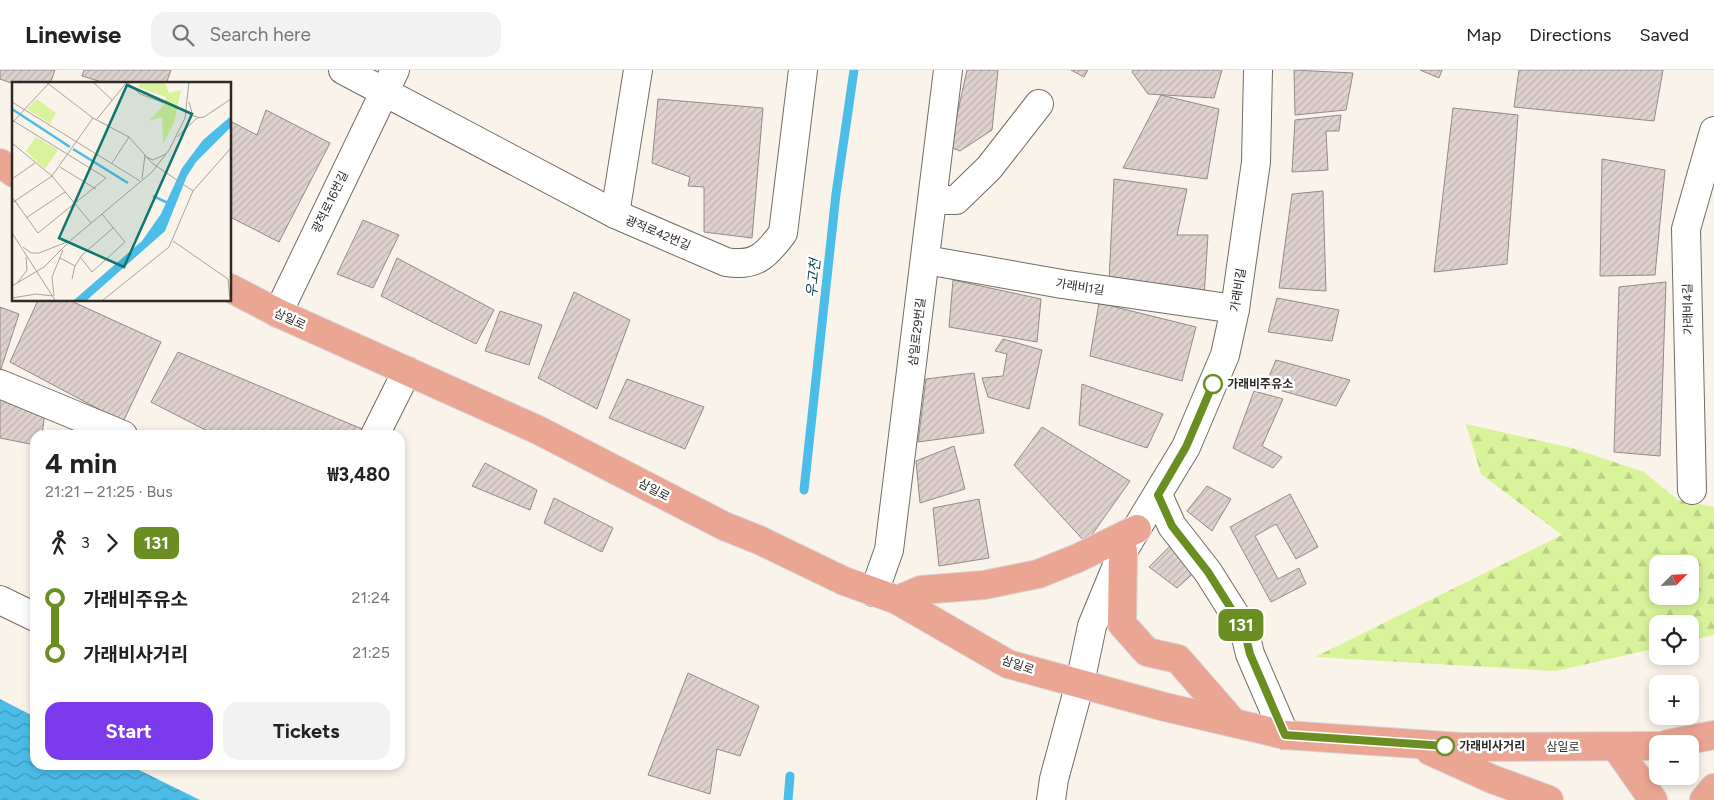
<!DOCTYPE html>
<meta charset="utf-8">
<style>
:root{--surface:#fff;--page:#f2f2f2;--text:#222;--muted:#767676;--line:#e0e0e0;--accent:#7c3aed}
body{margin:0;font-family:Figtree,"Noto Sans KR",sans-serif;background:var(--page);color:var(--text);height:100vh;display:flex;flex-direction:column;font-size:19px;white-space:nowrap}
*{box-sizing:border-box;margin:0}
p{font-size:16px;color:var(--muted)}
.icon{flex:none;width:28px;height:28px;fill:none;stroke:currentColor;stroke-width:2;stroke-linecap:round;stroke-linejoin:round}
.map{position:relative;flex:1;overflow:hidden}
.drawer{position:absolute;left:30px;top:360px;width:375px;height:340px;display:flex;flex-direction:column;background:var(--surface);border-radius:15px;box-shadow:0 2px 8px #0003}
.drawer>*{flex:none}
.badge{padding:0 10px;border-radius:8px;font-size:18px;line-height:32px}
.needle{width:32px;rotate:66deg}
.tools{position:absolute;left:1649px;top:485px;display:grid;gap:10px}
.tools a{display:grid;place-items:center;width:50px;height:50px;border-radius:10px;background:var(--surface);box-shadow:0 2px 8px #0003;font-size:25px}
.map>.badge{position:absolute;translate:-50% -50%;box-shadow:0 0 0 2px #fff}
.legs{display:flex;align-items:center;gap:8px;height:55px;padding:0 15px;font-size:16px}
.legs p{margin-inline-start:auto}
.head{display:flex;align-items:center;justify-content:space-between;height:85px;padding:0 15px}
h1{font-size:28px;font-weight:700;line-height:38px}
.primary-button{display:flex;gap:10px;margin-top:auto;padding:10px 15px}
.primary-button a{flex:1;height:58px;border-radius:15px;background:var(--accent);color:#fff;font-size:20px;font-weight:700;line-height:58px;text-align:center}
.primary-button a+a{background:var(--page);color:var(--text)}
ul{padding:0 15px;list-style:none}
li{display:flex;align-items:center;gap:18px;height:55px;font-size:19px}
li i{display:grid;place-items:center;width:8px;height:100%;margin:0 6px;background:currentColor}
li i::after{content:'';width:12px;height:12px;margin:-6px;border:4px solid;border-radius:50%;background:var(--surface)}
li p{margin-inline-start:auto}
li:first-child i{background:linear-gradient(#0000 50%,currentColor 0)}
li:last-child i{background:linear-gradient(currentColor 50%,#0000 0)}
header{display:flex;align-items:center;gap:30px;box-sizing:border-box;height:70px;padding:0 25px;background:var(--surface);border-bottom:1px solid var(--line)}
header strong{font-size:24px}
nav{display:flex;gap:28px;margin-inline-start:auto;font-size:18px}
.search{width:350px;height:45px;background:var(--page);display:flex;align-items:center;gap:12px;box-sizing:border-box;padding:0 18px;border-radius:15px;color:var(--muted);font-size:19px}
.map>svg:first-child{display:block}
</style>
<header>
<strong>Linewise</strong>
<div class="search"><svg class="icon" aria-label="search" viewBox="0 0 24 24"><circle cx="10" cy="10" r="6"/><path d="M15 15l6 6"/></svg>Search here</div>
<nav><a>Map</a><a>Directions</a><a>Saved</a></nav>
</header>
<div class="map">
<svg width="1714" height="730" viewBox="0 0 1714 730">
<defs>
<pattern id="forest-firs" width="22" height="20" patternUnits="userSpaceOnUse" patternTransform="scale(1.25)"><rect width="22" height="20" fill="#d8f399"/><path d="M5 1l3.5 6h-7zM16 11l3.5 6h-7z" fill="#bad084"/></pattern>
<pattern id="water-waves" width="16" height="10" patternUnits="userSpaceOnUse" patternTransform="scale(1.25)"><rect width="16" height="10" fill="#4bbde8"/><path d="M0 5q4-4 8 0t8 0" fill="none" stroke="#3f9abc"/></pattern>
<pattern id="building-hatch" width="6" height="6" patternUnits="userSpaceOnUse" patternTransform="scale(1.25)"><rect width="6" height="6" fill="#ded1ce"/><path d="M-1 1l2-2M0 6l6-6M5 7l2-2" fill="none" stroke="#bfb4b1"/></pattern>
</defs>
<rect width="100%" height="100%" fill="#faf3ea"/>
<!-- forest -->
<path fill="url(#forest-firs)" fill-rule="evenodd" d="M1466,354L1572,378L1644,402L1678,430L1714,437V565L1690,570V554H1658L1657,578L1556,601L1315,587L1562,465L1481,404ZM1658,494H1690V526H1658Z"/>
<!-- water -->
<path fill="url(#water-waves)" d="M0,629L35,647V695H129L200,730H0Z"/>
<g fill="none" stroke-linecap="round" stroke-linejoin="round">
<!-- stream -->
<g stroke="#4bbde8" stroke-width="9">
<path d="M804,420L836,124L854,0"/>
<path d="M788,730L790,706"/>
</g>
</g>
<!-- building -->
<g fill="url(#building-hatch)" stroke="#968a87">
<path d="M0,0H55L50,14H14L0,9Z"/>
<path d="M84,0H171L166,14H108L82,6Z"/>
<path d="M967,0H998L992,60L960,81L950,77Z"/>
<path d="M1071,0H1088L1084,7Z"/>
<path d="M1133,0H1222L1214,28L1148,24L1132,2Z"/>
<path d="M1294,0L1353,3L1346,40L1295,45Z"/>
<path d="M1420,0H1442L1439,8Z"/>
<path d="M1519,0H1663L1654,51L1514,37Z"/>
<path d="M1161,25L1219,39L1207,109L1123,98Z"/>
<path d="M658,29L763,38L752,168L704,162V117L688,116L690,107L652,93Z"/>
<path d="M1453,38L1518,45L1507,194L1434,202Z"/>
<path d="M266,40L330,73L279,172L230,147V51L257,65Z"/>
<path d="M1341,45L1339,61H1326L1328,100L1292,102L1295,50Z"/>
<path d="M1602,89L1665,100L1655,205L1600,206Z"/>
<path d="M1114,109L1187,119L1177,165H1208L1204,228L1109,211Z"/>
<path d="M1323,121L1326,221L1279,218L1292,124Z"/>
<path d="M363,150L399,165L373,218L337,204Z"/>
<path d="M397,188L494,240L476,274L381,226Z"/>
<path d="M953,210L1041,229L1037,272L949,257Z"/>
<path d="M1666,212L1660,386L1614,382L1619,217Z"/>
<path d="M574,222L630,250L597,339L538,308Z"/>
<path d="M1277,228L1339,240L1332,271L1268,262Z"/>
<path d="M38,230H69L161,272L123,352L10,292Z"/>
<path d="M1099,233L1196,257L1182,311L1090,286Z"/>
<path d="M0,237L19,244L0,302Z"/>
<path d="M500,241L542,255L529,295L485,281Z"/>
<path d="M1003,269L1042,280L1029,339L988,327L982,308L1003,306L1007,284L995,281Z"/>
<path d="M178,282L367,361L365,365H215L151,332Z"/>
<path d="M1276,290L1350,310L1336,336L1265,316Z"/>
<path d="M974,303L984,363L918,372L926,309Z"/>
<path d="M627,309L704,337L685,379L609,348Z"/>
<path d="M1082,314L1163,344L1147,378L1079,355Z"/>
<path d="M1254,321L1283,329L1262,376L1282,387L1273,398L1233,378Z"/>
<path d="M0,326L45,342L42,365H35V375L0,368Z"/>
<path d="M1042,357L1130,411L1086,473L1014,395Z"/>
<path d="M954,376L965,419L920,433L916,391Z"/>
<path d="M485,393L537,420L530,440L472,416Z"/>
<path d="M1207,416L1231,429L1212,461L1187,441Z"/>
<path d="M1290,424L1318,477L1296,489L1276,454L1255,466L1278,509L1299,498L1306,514L1271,532L1230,457Z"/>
<path d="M554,428L613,458L602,482L544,453Z"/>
<path d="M979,429L989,488L939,496L933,438Z"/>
<path d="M1173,473L1198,499L1177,518L1149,497Z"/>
<path d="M688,603L759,636L740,686L717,679L710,724L648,705Z"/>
</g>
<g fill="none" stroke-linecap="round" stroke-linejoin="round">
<defs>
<g id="minor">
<path d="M343,0L615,144L726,192C755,197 766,186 783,163L803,0"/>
<path d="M933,130H956L989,98L1039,34"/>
<path d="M615,144L638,0"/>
<path d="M926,190L1062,214L1235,239"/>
<path d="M278,243L395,0"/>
<path d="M0,314L123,365"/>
<path d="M375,365L407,301"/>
<path d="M1692,420L1686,159L1714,61"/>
<path d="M1158,425L1172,456L1208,502L1244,559L1250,584L1285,665"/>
<path d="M874,522L889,480L948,0"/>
<path d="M0,530L35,547"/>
<path d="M1051,730L1054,709L1080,613L1092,556L1123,481L1186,377L1225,285L1235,239L1256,92L1258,0"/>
</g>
<g id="major">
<path d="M0,93L14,103"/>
<path d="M230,218L278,243L538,360L724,456L759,470L844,511L897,530L1008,594L1165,637L1285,665L1461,677L1658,676"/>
<path d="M1123,481L1122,554L1147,582L1178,589L1232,651"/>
<path d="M897,530L921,520L984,515L1038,504L1078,488L1137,459"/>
<path d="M1668,674L1714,665"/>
<path d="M1616,677L1653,730"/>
<path d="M1430,681L1492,709L1549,730"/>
<path d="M1704,730L1714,718"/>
</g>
</defs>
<!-- minor casing -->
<use href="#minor" stroke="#726c64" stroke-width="30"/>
<!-- major casing -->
<use href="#major" stroke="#d5d4d4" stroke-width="30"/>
<!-- minor -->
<use href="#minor" stroke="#fff" stroke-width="28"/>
<!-- major -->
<use href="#major" stroke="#eba593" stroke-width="28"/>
</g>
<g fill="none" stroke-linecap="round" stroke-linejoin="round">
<defs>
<path id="line-1" d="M1213,314L1186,377L1158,425L1172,456L1208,502L1244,559L1250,584L1285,665L1445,676"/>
</defs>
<!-- line-1 casing -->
<use href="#line-1" stroke="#fff" stroke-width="11"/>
<!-- line-1 -->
<use href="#line-1" stroke="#6b8e23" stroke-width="8"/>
</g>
<!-- markers -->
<g fill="#fff" stroke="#6b8e23" stroke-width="2.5">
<circle cx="1213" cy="314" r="9"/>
<circle cx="1445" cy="676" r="9"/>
</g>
<g text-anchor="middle" stroke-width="5" stroke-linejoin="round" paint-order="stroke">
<!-- street labels -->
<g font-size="12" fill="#2d2a27" stroke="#fff">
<text transform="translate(330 132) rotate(-64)" y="4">광적로16번길</text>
<text transform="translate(658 163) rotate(23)" y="4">광적로42번길</text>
<text transform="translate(1080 217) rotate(9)" y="4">가래비1길</text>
<text transform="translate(1238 220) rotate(-81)" y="4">가래비길</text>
<text transform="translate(1688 239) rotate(-91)" y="4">가래비4길</text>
<text transform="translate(290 249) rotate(25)" y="4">삼일로</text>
<text transform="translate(917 262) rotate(-83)" y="4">삼일로29번길</text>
<text transform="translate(654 420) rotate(28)" y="4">삼일로</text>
<text transform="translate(1018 595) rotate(19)" y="4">삼일로</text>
<text x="1563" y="681">삼일로</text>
</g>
<!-- stop labels -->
<g font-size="12" font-weight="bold" fill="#2d2a27" stroke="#fff" text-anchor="start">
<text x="1227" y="318">가래비주유소</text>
<text x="1459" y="680">가래비사거리</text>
</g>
<!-- water labels -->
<g font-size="14" font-style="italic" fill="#083c4d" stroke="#fff">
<text transform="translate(813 208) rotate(-84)" y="5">우고천</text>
</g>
</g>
<!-- overview -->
<g transform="translate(12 12)">
<rect width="219" height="219" fill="#faf3ea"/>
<path d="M130,0H153L157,11L169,8L162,41L151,62L150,35L137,39L152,23L154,15L126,5Z" fill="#d8f399"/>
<path d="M25,17L44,31L38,42L15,27ZM24,55L46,68L33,87L14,69Z" fill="#d8f399"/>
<path d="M219,34V45L184,80L175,94L153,149L75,218H62L130,159L149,132L170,86L191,58Z" fill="#4bbde8"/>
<path fill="none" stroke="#4bbde8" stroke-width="2.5" d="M0,27L58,65M61,67L116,101M141,114L156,121"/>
<path fill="none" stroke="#a8a39c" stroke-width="1" d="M34,0L81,36L117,55L140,81L181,109M81,0L100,18M115,0L128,12L152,21M0,20L128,99M177,20L181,34L186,35M185,36L192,35L219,17M85,37L115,0M0,38L94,96L26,151L0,115M0,41L37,1M165,55L185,36M0,61L40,94L79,141M134,75L141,78L154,72M100,81L117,55M48,85L84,107M0,97L23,81M130,97L133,73M0,121L40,94L81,36M14,136L53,110M0,151L43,218M161,159L216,197L218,218M11,165L19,171H27L55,160M48,176L63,184M69,176L80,190L113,160L90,132M60,197L63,184L70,173L101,146M6,200L15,188L14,175M0,204L32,185L59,158L140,90L157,68L173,36L177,0M42,214L40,195L51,168M0,216L24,212L41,214M91,218L157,165L181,109L219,66"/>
<path fill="#0f766e" fill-opacity="0.15" stroke="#0f766e" stroke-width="2.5" d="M115,3L180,32L112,185L47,156Z"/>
<rect width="219" height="219" fill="none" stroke="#2d2a27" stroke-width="2.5"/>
</g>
</svg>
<div class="tools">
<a><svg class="needle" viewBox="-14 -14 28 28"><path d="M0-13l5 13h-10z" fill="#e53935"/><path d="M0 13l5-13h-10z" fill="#767676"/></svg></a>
<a><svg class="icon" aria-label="locate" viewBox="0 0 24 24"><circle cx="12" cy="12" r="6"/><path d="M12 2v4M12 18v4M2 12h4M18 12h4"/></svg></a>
<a>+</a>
<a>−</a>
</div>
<b class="badge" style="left:1241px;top:555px;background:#6b8e23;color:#fff">131</b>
<section class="drawer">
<div class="head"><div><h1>4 min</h1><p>21:21 – 21:25 · Bus</p></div><b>₩3,480</b></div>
<div class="legs"><svg class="icon" aria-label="walk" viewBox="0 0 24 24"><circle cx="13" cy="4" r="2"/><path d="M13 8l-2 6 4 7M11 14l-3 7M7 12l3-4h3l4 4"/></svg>3<svg class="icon" aria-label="forward" viewBox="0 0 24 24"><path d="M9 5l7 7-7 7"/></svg><b class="badge" style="background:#6b8e23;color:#fff">131</b></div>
<ul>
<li><i style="color:#6b8e23"></i><b>가래비주유소</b><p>21:24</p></li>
<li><i style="color:#6b8e23"></i><b>가래비사거리</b><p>21:25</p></li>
</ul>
<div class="primary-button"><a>Start</a><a>Tickets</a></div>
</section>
</div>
